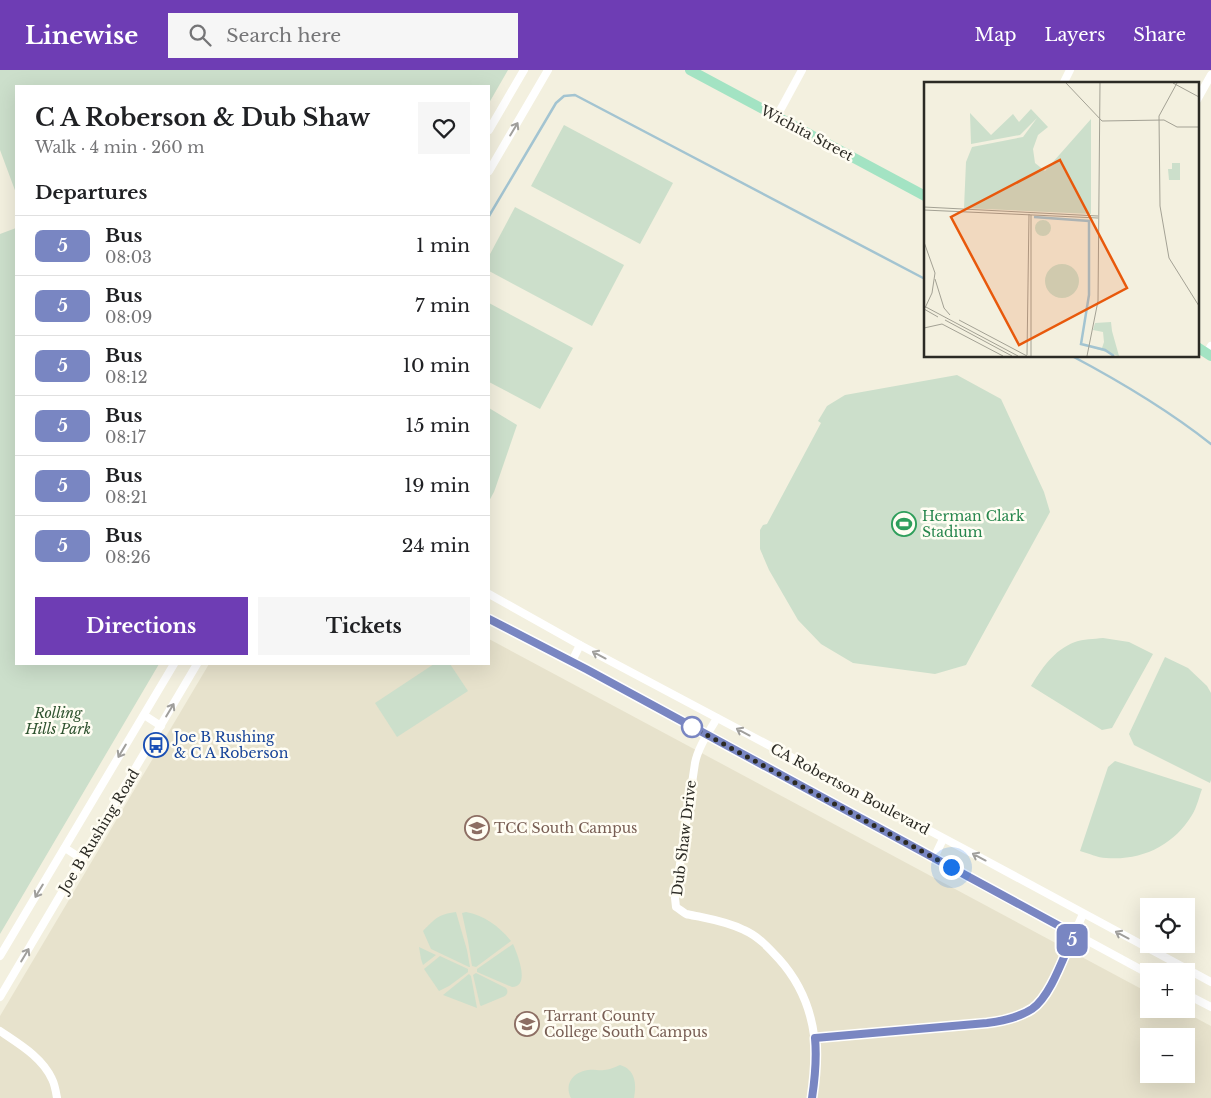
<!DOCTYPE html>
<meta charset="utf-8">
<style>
:root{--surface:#fff;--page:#f6f6f6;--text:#202124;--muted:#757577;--line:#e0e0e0;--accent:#6e3db4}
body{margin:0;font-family:"Libre Baskerville",serif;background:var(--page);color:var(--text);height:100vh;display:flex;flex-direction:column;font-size:19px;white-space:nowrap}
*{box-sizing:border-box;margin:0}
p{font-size:16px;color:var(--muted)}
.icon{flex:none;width:28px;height:28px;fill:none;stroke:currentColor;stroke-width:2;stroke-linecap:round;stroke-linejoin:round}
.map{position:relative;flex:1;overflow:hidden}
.panel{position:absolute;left:15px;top:15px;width:475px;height:580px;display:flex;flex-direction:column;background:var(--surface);border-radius:0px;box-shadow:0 5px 20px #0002}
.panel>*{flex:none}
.badge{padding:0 10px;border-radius:8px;font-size:18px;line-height:32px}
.tools{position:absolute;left:1140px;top:828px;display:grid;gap:10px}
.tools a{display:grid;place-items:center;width:55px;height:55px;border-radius:0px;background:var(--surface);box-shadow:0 5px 20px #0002;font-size:25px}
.you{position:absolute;width:25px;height:25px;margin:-12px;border:4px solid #fff;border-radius:50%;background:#1a73e8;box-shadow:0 0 0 8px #1a73e833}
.map>.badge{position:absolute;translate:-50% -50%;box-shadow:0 0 0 2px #fff}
h2{padding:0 20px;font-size:19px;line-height:45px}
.round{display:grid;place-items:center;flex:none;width:52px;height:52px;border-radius:0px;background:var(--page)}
.overview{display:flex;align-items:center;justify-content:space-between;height:85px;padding:0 20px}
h1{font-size:24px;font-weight:700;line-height:38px}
.button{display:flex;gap:10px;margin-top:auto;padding:10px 20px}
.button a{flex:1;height:58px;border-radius:0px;background:var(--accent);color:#fff;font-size:20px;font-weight:700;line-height:58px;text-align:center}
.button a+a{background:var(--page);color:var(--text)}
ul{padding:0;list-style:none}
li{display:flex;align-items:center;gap:15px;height:60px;padding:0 20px;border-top:1px solid var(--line)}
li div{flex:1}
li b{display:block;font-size:19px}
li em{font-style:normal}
li .badge{min-width:55px;font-weight:700;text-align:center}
header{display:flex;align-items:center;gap:30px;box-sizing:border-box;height:70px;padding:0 25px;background:var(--accent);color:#fff}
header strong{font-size:24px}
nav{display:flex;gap:28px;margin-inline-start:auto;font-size:18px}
.search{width:350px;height:45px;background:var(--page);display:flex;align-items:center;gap:12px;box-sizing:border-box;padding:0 18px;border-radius:0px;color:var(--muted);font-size:19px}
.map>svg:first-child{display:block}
</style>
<header>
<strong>Linewise</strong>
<div class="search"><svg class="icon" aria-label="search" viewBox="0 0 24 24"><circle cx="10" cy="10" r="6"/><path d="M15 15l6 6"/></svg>Search here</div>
<nav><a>Map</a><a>Layers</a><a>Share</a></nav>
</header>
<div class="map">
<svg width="1211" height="1028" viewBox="0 0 1211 1028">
<rect width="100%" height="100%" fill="#f3f0df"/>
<!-- built -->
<path fill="#e7e2cc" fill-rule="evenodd" d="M489,569L1149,923V939H1179L1211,956V1028H0V946L209,594H489ZM1149,966H1186V1004H1149Z"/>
<!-- green -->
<g fill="#ccdfcb">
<path d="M0,0H508L489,33V16H16V123L0,80Z"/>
<path d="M564,55L673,113L640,174L531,116Z"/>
<path d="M515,137L624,195L592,256L489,201V186Z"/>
<path d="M16,158V594H159L0,864V164Z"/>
<path d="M489,233L573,278L540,339L489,312Z"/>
<path d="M957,305L1001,329L1044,422L1050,442L966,595L935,604L853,593L821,574L798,550L769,500L760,479V460L763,455L767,454L821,353L818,351L827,336L845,325Z"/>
<path d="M489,338L517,355L494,422L489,431Z"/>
<path d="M1103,568L1129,572L1153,584L1112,658L1102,660L1031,616C1042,598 1054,580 1075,572C1083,569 1094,569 1103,568Z"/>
<path d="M1165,587L1188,598L1207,616L1211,623V710L1210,713L1134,675L1129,664Z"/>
<path d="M434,594H450L468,621L397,667L375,633Z"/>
<path d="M1115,691L1202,719C1199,727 1197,737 1192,745C1174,775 1142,791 1106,788C1098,788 1088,783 1080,781L1108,697Z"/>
<path d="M456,842L467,880L470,897H469L431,879L423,861C435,849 438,844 456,842Z"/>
<path d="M466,842C484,845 500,857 511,871L476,897L472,896L468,871L462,843Z"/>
<path d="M513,874C517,883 531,917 512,917L477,902V899Z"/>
<path d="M419,877L436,885L423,895L421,889Z"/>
<path d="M440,886L468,899V902L449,916L439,921L424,899Z"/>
<path d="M476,903L506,918C508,921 508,923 505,926L481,936L480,935L473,905Z"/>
<path d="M469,904L471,906L477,938L443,925Z"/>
<path d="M620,995C635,999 637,1014 634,1028H571C564,1014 573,1002 588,1000C594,999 599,1001 604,1000C609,1000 615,997 620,995Z"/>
</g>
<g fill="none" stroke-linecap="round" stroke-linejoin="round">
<!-- stream -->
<g stroke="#a3c4d1" stroke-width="2.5">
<path d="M489,146L556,33L564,26L575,25L925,209"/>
<path d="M1072,286C1121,312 1168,340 1211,374"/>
</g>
<!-- minor -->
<g stroke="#fff" stroke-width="8">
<path d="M1063,14L1070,0"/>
<path d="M1197,30L1211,5"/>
<path d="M777,46L802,0"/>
<path d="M489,60L524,0"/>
<path d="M489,101L548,0"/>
<path d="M1207,283L1211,276"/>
<path d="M489,524L580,575L983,789L1211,912"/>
<path d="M489,549L572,591L1149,904"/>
<path d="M572,591L580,575"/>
<path d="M144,645L161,656"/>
<path d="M717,648C709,662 698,677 695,693L675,828L676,837C679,839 683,842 686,844C690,845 696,846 701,847C716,850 730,853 744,860C758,866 769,878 779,889C815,929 821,977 812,1028"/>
<path d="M65,778L82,789"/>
<path d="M934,788L943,769"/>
<path d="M1074,864L1083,844"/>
<path d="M0,886L174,594"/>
<path d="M1186,924L1211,937"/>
<path d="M0,927L197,594"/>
<path d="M0,961C19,974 42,987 52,1009C55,1015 56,1022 57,1028"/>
</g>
<!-- major -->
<g stroke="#a3e3c3" stroke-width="10">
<path d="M690,0L925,126"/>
<path d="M1197,277L1211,286"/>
</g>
</g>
<!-- one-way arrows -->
<defs><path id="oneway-shaft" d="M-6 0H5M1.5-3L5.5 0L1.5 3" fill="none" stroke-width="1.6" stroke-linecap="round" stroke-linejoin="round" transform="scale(1.25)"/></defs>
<g stroke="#a09f9c">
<use href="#oneway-shaft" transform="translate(514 59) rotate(-59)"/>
<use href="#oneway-shaft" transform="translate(599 585) rotate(-152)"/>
<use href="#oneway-shaft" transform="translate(170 640) rotate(-59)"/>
<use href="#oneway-shaft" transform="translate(743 662) rotate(-152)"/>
<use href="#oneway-shaft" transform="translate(122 681) rotate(121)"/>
<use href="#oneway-shaft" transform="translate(979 787) rotate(-152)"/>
<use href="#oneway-shaft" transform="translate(39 821) rotate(121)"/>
<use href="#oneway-shaft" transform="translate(1122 865) rotate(-152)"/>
<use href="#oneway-shaft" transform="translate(25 885) rotate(-59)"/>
</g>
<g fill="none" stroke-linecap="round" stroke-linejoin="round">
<defs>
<path id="line" d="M489,549L586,599L1074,864C1064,885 1051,926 1032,939C1018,948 1003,951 987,953L815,968C817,989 815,1008 812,1028"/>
</defs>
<!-- line casing -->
<use href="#line" stroke="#fff" stroke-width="11"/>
<!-- line -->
<use href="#line" stroke="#7986c2" stroke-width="8"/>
<!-- walk -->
<path stroke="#2b2a24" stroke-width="5" stroke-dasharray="0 9" d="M692,657L951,797"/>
</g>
<!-- icons -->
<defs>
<symbol id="stadium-ring" viewBox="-11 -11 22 22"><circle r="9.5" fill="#fffdf3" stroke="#2e9e5b" stroke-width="1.5"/><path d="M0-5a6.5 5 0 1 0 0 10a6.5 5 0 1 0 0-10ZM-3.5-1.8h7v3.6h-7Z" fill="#2e9e5b"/></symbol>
<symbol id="bus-ring" viewBox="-11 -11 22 22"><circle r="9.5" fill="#fffdf3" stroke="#1a4fb4" stroke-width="1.5"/><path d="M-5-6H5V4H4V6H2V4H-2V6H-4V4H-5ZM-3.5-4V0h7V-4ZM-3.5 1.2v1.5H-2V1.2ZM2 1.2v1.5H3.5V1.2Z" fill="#1a4fb4"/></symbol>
<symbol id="university-ring" viewBox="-11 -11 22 22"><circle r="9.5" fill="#fffdf3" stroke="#8d6e63" stroke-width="1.5"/><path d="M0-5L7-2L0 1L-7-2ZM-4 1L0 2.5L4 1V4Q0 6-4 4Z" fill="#8d6e63"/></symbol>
</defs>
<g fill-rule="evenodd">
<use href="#stadium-ring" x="890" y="440" width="28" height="28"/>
<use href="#bus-ring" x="142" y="661" width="28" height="28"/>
<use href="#university-ring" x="463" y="744" width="28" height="28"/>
<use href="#university-ring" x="513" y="940" width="28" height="28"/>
</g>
<!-- markers -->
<circle fill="#fff" stroke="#7986c2" stroke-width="2.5" cx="692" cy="657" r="10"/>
<g text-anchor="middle" stroke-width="5" stroke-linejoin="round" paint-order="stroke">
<!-- street labels -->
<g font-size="14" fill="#2b2a24" stroke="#fffdf3">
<text transform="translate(807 63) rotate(28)" y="5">Wichita Street</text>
<text transform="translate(850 719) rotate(28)" y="5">CA Robertson Boulevard</text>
<text transform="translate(99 761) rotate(-59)" y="5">Joe B Rushing Road</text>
<text transform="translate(684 768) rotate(-83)" y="5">Dub Shaw Drive</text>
</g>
<!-- leisure labels -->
<g font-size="14" fill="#27864d" stroke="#fffdf3" text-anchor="start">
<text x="922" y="451">Herman Clark<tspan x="922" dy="16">Stadium</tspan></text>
</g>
<!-- park labels -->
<g font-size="14" font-style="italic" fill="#2e522f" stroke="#fffdf3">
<text x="58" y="648">Rolling<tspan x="58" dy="16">Hills Park</tspan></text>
</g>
<!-- transit labels -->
<g font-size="14" fill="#164399" stroke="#fffdf3" text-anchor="start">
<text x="174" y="672">Joe B Rushing<tspan x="174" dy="16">&amp; C A Roberson</tspan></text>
</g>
<!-- education labels -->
<g font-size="14" fill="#785e54" stroke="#fffdf3" text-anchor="start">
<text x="494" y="763">TCC South Campus</text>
<text x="544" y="951">Tarrant County<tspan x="544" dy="16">College South Campus</tspan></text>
</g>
</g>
<!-- overview -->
<g transform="translate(924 12)">
<rect width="275" height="275" fill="#f3f0df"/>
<path d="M107,27L124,45L114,53L109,67L111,81L121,89L167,37V132L40,126L42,80L48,65L99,55L113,36L96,53L47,62L46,31L67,53L89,32L95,40ZM248,81H256V98H245L244,87H248ZM111 146a8 8 0 1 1 16 0a8 8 0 1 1-16 0ZM121 199a17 17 0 1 1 34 0a17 17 0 1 1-34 0ZM187,240L188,249L195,274L166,265L178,266L180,260L179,250L169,248L171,241Z" fill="#ccdfcb"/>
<path fill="none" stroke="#a3c4d1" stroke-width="2.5" d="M110,135L165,139V213L157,262L181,268L190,274"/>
<path fill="none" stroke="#a3a194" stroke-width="1" d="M142,1L178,39L240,38L253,45H275M249,1L275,15M253,1L235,34L236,124L245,176L275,224M0,125L174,134M0,128L174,136M0,160L11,191L8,211L1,226M11,197L20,226L26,233M0,224L94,274M0,227L14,235M21,238L88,274M35,238L103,274M0,246L18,242L79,274M103,273L105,132M107,274V133M163,274L174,219L176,1"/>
<path fill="#e8590c" fill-opacity="0.15" stroke="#e8590c" stroke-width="2.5" d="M136,78L203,206L95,263L27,135Z"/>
<rect width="275" height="275" fill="none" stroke="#2b2a24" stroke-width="2.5"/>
</g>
</svg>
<div class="tools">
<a><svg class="icon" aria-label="locate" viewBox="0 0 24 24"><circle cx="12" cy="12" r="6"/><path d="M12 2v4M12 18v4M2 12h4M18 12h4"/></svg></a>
<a>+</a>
<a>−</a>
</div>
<div class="you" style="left:951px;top:797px"></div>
<b class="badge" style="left:1072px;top:870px;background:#7986c2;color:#fff">5</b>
<section class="panel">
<div class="overview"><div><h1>C A Roberson &amp; Dub Shaw</h1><p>Walk · 4 min · 260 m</p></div><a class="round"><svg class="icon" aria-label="heart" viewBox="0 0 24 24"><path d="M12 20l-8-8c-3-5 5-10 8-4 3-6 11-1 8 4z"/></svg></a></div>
<h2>Departures</h2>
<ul>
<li><span class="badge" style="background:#7986c2;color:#fff">5</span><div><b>Bus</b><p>08:03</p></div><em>1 min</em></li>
<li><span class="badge" style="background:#7986c2;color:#fff">5</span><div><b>Bus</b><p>08:09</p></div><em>7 min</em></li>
<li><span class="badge" style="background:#7986c2;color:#fff">5</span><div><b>Bus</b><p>08:12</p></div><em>10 min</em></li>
<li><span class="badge" style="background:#7986c2;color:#fff">5</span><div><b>Bus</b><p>08:17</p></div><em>15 min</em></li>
<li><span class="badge" style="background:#7986c2;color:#fff">5</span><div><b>Bus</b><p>08:21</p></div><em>19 min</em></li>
<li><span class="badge" style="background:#7986c2;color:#fff">5</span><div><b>Bus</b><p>08:26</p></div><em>24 min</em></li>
</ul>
<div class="button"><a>Directions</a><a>Tickets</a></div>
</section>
</div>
